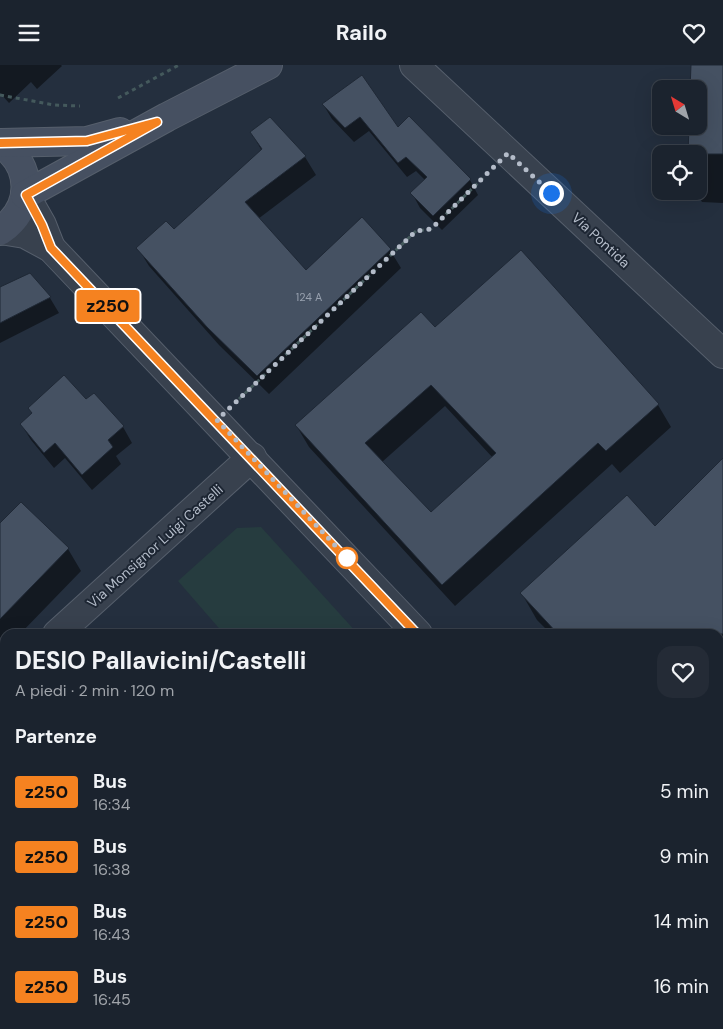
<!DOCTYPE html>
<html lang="it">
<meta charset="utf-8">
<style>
:root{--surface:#1b232e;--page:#242b36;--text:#f1f3f6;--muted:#a0a4aa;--line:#39404a}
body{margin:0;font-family:"DM Sans",sans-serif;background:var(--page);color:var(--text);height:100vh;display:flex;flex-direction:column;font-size:19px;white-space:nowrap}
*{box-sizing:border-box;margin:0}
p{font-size:16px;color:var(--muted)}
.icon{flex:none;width:28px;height:28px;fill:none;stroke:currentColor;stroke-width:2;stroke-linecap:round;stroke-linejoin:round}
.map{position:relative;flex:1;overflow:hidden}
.details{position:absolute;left:0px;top:564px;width:724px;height:401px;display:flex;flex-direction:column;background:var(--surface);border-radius:15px 15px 0 0;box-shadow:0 5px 20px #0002,0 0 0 1px var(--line)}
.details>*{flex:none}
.badge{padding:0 10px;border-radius:4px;font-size:18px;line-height:32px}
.needle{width:32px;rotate:322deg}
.buttons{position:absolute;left:652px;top:15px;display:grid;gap:10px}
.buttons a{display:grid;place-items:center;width:55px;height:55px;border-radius:10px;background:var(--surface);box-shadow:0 5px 20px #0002,0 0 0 1px var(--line);font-size:25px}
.you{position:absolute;width:25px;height:25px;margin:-12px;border:4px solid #fff;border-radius:50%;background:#1a73e8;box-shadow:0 0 0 8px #1a73e833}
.map>.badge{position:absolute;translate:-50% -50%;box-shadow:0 0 0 2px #fff}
h2{padding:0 15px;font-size:19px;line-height:45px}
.round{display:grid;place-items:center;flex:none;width:52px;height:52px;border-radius:15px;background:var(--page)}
.headline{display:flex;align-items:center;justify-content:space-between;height:85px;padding:0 15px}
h1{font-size:24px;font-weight:700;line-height:38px}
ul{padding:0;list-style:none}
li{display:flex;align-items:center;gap:15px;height:65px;padding:0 15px}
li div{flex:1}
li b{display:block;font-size:19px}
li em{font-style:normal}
li .badge{min-width:55px;font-weight:700;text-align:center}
header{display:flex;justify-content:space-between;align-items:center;height:65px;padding:0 15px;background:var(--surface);font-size:22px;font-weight:700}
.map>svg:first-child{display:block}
</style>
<header><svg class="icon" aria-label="menu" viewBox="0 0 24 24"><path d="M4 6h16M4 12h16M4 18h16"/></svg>Railo<svg class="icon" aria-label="heart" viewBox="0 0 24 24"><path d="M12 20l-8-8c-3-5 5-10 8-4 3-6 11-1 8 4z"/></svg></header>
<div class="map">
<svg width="723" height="964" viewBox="0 0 723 964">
<rect width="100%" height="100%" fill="#242f3e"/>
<!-- green -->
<g fill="#263c3f">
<path d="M261,462L358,569H224L178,516L237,463Z"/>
<path d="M5,879V960H193L188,964H0V883Z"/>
</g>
<!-- shadow -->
<g fill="#0007" fill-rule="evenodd">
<path d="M0,0H61L62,1L37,24L31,17L9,38L0,28Z"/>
<path d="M692,0L723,1V138L702,137L695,126H699V24Z"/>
<path d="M323,39L398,64L470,115L478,130L442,165L420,143L412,128L425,115L416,106L407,112L369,66L354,77L332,54Z"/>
<path d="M270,53L305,92L316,110L258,154L306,207L362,154L390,185L401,203L269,329L219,280L149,201L138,183L174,166L262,86L251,67Z"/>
<path d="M30,209L50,233L59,248L0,278V224Z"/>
<path d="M434,264L658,340L671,362L620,408L612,399L455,541L309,382L296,360ZM445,341L493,393L431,449L382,397Z"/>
<path d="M94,330L123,362L132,378L116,391L121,399L92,425L65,393L54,403L31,375L21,359L85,336Z"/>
<path d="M723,396V826L719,830V569H545L548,566L537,555L522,529L655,463Z"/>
<path d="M0,460L68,484L81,506L20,569H5V577L0,572Z"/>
<path d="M5,769V876L0,881V774Z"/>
<path d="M265,960H346L350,964H260Z"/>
<path d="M445,960H601L597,964H441Z"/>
</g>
<!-- building -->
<g fill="#455162" stroke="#1f2835" fill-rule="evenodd">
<path d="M691,0H723V89H688L689,61H699V24H690Z"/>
<path d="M362,10L398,62L409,51L471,114L433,151L410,128L427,112L406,92L398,98L360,52L345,63L322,39Z"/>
<path d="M270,52L306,91L245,137L306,205L362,152L391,184L257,311L207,262L136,183L166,156L174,164L262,84L250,67Z"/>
<path d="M521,185L659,339L606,386L598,378L442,520L295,360L421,247L435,262ZM431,320L496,388L431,447L365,378Z"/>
<path d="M30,208L51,232L0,258V222Z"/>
<path d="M64,310L86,334L94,328L124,361L108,375L113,382L82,410L55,378L44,388L20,359L32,348L28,343Z"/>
<path d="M723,393V569H558L520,528L627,430L655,461Z"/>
<path d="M21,437L69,483L0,554V458Z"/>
</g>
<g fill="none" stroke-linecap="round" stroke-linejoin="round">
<defs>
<g id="street">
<path d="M414,0L723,289"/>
<path d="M25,130L42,160L51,183"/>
<path d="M1,165L25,169L51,183L418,569"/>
<path d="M57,569L252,392"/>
<path d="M0,621L5,616"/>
<path d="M719,890L723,894"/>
<path d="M632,964L636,960"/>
</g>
<g id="secondary">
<path d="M0,78C34,101 34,143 0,166"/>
<path d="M1,78L87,76L120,67"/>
<path d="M25,130L167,52L268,0"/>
</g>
</defs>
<!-- street casing -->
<use href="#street" stroke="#565f6c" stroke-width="30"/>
<!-- secondary casing -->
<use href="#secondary" stroke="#565f6c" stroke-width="30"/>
<!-- path -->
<g stroke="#44595c" stroke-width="3" stroke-dasharray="4 4" stroke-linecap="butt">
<path d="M0,30L54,40L80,41"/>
<path d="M118,33L179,0"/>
<path d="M239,334L416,166L431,164L486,110"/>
</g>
<!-- street -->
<use href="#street" stroke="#38414e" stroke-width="28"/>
<!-- secondary -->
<use href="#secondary" stroke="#465061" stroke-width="28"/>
</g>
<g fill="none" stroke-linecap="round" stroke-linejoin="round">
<defs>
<path id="line" d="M0,78L87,76L157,57L26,130L42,160L51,183L417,569"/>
</defs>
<!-- line casing -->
<use href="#line" stroke="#fff" stroke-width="11"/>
<!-- line -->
<use href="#line" stroke="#f58220" stroke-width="8"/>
<!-- walk -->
<path stroke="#b4bcc9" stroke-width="5" stroke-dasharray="0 9" d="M347,493L217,355L416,166L431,164L508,88L551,128"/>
</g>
<!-- markers -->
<circle fill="#fff" stroke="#f58220" stroke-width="2.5" cx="347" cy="493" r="10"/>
<g text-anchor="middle" stroke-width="4" stroke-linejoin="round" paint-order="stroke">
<!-- number labels -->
<g font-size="11" fill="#98a1af">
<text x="309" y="236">124 A</text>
</g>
<!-- street labels -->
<g font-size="14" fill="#b4bcc9" stroke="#1d2633">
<text transform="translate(601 175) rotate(43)" y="5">Via Pontida</text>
<text transform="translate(155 481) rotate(-42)" y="5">Via Monsignor Luigi Castelli</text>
</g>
</g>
</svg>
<div class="buttons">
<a><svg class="needle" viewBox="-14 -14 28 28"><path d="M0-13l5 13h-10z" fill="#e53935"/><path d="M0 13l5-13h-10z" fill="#a0a4aa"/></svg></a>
<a><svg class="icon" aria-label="locate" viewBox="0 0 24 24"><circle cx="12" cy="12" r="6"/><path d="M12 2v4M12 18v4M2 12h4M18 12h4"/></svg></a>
</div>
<div class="you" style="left:551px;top:128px"></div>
<b class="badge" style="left:108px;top:241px;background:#f58220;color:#111">z250</b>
<section class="details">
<div class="headline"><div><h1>DESIO Pallavicini/Castelli</h1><p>A piedi · 2 min · 120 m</p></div><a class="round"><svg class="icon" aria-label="heart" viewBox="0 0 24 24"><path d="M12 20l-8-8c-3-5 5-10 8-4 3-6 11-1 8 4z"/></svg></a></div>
<h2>Partenze</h2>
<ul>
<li><span class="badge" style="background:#f58220;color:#111">z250</span><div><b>Bus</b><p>16:34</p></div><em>5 min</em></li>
<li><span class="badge" style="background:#f58220;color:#111">z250</span><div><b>Bus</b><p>16:38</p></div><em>9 min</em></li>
<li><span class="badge" style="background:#f58220;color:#111">z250</span><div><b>Bus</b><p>16:43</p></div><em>14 min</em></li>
<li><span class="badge" style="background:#f58220;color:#111">z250</span><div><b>Bus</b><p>16:45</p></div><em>16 min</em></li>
</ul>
</section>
</div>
